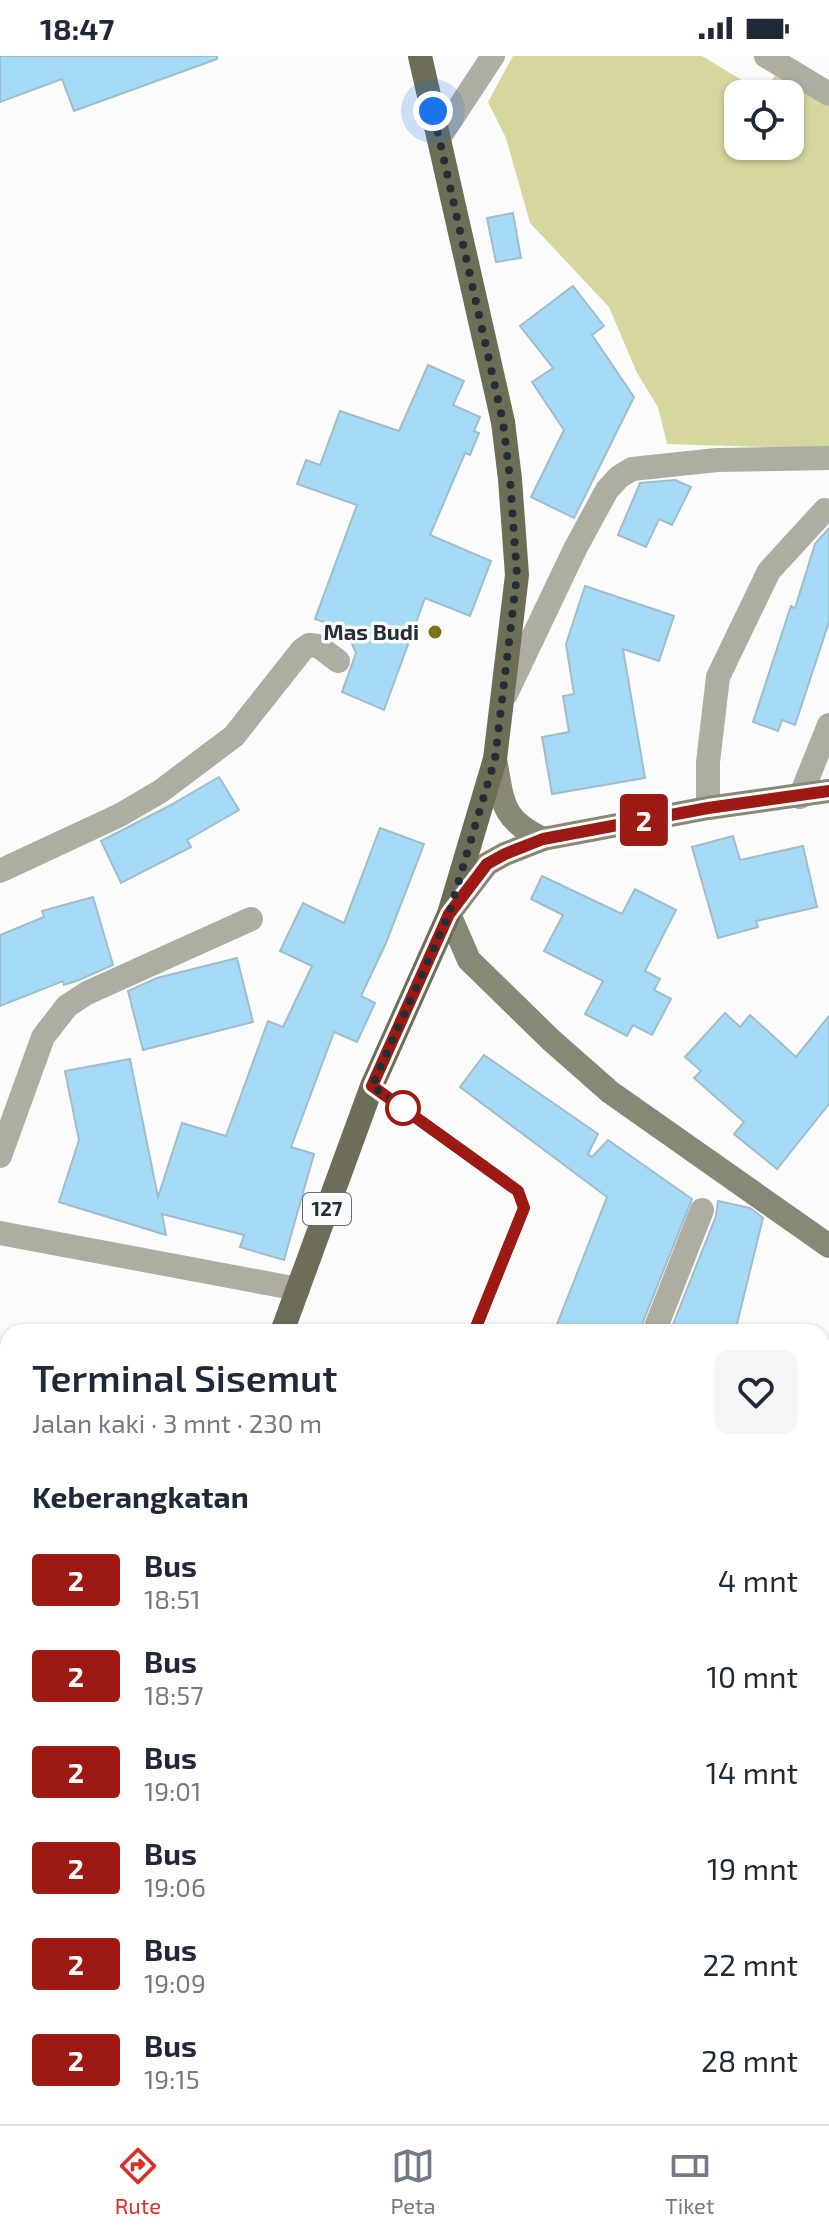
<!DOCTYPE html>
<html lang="id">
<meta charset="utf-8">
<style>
:root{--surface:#fff;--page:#f6f6f7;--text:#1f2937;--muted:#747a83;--line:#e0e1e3;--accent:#d93025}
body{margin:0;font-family:"Exo 2",sans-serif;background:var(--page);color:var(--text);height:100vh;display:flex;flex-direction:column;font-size:30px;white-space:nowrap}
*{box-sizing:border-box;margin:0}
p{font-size:26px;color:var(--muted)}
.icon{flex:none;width:44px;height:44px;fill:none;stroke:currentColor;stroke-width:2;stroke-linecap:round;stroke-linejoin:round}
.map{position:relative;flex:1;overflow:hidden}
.details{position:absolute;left:0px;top:1268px;width:830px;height:800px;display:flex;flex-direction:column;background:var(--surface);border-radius:24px 24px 0 0;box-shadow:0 2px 6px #0004}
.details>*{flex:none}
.badge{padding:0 16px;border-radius:6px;font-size:28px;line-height:52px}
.fabs{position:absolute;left:724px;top:24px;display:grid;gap:16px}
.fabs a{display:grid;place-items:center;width:80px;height:80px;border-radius:16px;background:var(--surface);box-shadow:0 2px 6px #0004;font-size:40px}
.you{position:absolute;width:40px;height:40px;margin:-20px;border:6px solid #fff;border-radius:50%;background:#1a73e8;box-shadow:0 0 0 12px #1a73e833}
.map>.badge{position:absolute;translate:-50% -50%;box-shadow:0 0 0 4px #fff}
h2{padding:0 32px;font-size:30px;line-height:72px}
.round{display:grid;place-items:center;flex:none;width:84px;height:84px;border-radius:16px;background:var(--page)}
.headline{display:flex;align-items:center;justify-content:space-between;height:136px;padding:0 32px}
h1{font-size:38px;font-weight:600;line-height:60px}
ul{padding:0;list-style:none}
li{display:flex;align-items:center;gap:24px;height:96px;padding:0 32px}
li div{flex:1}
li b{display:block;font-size:30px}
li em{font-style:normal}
li .badge{min-width:88px;font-weight:700;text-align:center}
.status{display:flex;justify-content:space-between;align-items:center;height:56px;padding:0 40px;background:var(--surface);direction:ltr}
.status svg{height:22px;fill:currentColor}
.dock{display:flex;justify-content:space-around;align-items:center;height:112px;border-top:2px solid var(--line);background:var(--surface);font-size:22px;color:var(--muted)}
.dock a{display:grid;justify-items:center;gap:4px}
.dock .active{color:var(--accent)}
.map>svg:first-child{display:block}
</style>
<div class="status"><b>18:47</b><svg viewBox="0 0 49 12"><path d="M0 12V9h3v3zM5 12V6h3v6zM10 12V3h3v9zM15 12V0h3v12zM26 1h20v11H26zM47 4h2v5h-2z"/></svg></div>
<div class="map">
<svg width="829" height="2068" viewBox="0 0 829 2068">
<rect width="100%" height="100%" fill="#fbfbfb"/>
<!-- green -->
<path fill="#d6d69f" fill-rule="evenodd" d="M513,0H702L763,37L776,18L829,47V393L667,388L658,351L637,317L609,251L530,167L506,82L488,46ZM738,38H790V90H738Z"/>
<!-- building -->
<g fill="#a5dbf6" stroke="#a1bdcc" stroke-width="2">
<path d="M0,0H217V3L74,55L62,23L0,46Z"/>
<path d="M513,157L521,202L496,206L487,162Z"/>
<path d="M573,230L604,270L592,279L634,341L574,462L531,441L564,374L532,326L553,312L520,270Z"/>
<path d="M428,309L464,325L453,349L480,361L474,375L479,377L470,399L465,397L430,479L491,505L470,560L425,542L384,654L342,636L356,597L346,574L315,563L357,449L297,428L306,404L320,409L340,355L399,375Z"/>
<path d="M675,424L691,431L672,469L659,463L646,491L618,479L640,427Z"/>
<path d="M829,472V566L795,669L782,664L778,675L753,666L791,550L795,552L815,488Z"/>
<path d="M585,530L674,560L659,605L623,593L645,722L552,738L542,681L569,676L563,640L574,638L566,588Z"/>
<path d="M219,721L239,754L187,784L191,791L121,827L101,785L169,750Z"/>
<path d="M380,772L424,788L386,887L361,940L375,947L357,986L334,976L291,1091L314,1098L284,1204L240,1191L244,1179L162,1158L166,1179L59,1146L79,1084L65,1015L130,1003L158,1141L182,1067L226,1080L268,965L283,971L312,910L280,895L303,847L344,867Z"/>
<path d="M733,780L740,804L803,790L817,851L756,865L758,871L718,882L692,791Z"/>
<path d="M542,820L622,858L635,833L676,854L645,915L660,923L654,934L671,943L652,979L633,969L627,980L585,958L603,925L544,895L563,859L531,843Z"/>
<path d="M93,841L113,909L79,924L64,929L63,925L0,950V879L44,861L42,855Z"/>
<path d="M237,902L253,966L143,994L128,935L157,922Z"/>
<path d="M725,957L740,971L750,959L796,1001L829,960V1048L777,1113L734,1078L744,1066L694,1022L701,1015L685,1001Z"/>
<path d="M484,999L598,1078L588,1098L592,1101L608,1084L692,1143L639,1276H554L607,1141L460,1031Z"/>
<path d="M718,1145L750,1152L763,1162L735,1276H670L716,1160Z"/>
</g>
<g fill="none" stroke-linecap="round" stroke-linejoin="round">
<!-- lane -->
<path stroke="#adada1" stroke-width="12" d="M372,1030L518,1135L524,1152L474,1276"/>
<!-- street -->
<g stroke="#adada1" stroke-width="24">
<path d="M766,0L829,38"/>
<path d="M439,82L493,0"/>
<path d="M506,638L575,493L607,434L619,421L632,413L717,404L829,402"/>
<path d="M800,741L829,669"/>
<path d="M708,752V706L718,621L769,515L825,454"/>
<path d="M0,815L120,759L161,735L234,680L302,594L309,589L318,590L338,605"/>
<path d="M0,1100L43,981L67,950L87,937L251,863"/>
<path d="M0,1177L298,1233"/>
<path d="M654,1276L702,1154"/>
<path d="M822,1516L829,1517"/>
<path d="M0,1673L8,1678"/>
<path d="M822,1886L829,1870"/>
</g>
<!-- secondary -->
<g stroke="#878876" stroke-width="24">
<path d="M495,703C503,745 500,763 543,783"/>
<path d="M829,735L708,752L543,783L505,798L487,808L449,858L469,904L551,984L610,1036L829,1190"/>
</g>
<!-- primary -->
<g stroke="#6d6d58" stroke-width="24">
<path d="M282,1276L372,1030L449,858L495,703L517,519L510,423L503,366L420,0"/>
<path d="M0,2002L8,1981"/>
</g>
</g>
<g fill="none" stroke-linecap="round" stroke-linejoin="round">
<defs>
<path id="line" d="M474,1276L524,1152L518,1135L372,1030L449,858L487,808L505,798L543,783L708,752L829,735"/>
</defs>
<!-- line casing -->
<use href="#line" stroke="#fff" stroke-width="18"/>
<!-- line -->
<use href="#line" stroke="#9c1a13" stroke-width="12"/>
<!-- walk -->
<path stroke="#242f35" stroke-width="8" stroke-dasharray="0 14.4" d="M403,1052L408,1056L372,1030L449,858L495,703L517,519L510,423L503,366L433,55"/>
</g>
<!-- markers -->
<circle fill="#78751a" stroke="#fbfbfb" stroke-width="3" cx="435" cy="576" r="8"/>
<circle fill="#fff" stroke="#9c1a13" stroke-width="4" cx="403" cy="1052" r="16"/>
<g text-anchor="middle" stroke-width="7" stroke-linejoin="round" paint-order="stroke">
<!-- shield labels -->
<rect fill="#fbfbfb" stroke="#646c70" stroke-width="2" x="303" y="1137" width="48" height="32" rx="6"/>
<g font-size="20" font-weight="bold" fill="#242f35">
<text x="327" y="1160">127</text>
</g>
<!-- poi labels -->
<g font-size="22" font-weight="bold" fill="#242f35" stroke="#fbfbfb" text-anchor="end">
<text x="419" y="584">Mas Budi</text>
</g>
</g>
</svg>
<div class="fabs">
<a><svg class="icon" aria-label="locate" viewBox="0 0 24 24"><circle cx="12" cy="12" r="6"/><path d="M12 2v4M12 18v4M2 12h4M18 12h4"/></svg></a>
</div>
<div class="you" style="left:433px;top:55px"></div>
<b class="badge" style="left:644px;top:764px;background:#9c1a13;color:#fff">2</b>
<section class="details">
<div class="headline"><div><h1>Terminal Sisemut</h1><p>Jalan kaki · 3 mnt · 230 m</p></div><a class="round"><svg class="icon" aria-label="heart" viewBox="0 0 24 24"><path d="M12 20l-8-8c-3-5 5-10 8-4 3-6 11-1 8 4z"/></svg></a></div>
<h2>Keberangkatan</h2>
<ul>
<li><span class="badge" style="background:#9c1a13;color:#fff">2</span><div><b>Bus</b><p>18:51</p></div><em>4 mnt</em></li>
<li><span class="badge" style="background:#9c1a13;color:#fff">2</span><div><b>Bus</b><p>18:57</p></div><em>10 mnt</em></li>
<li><span class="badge" style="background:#9c1a13;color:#fff">2</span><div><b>Bus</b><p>19:01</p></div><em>14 mnt</em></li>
<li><span class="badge" style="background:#9c1a13;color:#fff">2</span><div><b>Bus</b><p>19:06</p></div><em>19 mnt</em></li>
<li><span class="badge" style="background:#9c1a13;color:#fff">2</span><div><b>Bus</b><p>19:09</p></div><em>22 mnt</em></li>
<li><span class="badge" style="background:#9c1a13;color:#fff">2</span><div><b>Bus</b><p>19:15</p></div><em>28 mnt</em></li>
</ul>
</section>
</div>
<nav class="dock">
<a class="active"><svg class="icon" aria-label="directions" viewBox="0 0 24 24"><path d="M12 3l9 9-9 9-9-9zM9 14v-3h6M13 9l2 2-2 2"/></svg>Rute</a>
<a><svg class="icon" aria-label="map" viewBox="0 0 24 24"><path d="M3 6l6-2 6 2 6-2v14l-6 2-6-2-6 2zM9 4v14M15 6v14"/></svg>Peta</a>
<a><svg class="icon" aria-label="tickets" viewBox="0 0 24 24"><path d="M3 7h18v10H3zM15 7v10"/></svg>Tiket</a>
</nav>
